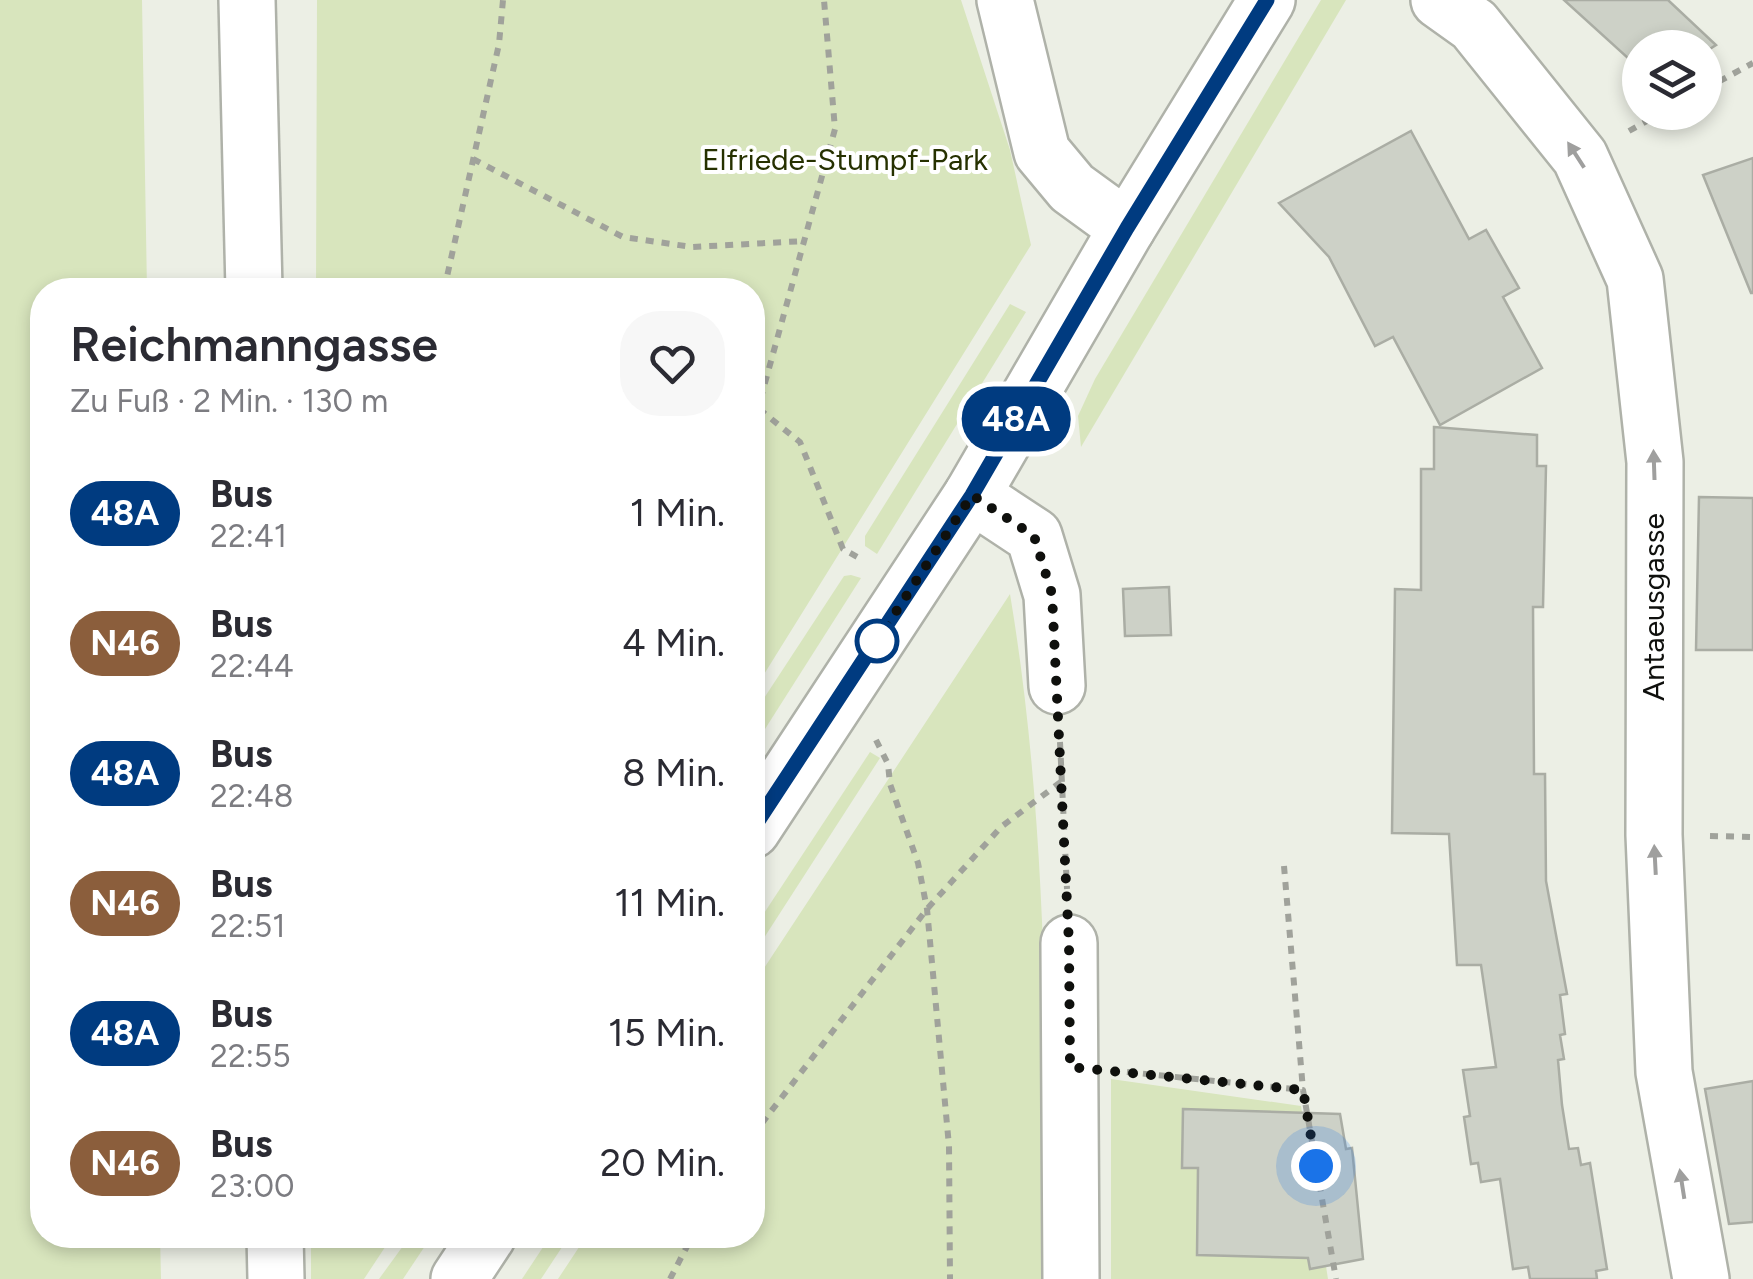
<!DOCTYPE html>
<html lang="de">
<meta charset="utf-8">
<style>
:root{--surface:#fff;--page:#f7f7f7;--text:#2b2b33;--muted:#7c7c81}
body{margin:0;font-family:Figtree,sans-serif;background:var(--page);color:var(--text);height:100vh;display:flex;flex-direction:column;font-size:38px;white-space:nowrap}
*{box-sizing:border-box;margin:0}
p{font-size:32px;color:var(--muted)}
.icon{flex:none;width:55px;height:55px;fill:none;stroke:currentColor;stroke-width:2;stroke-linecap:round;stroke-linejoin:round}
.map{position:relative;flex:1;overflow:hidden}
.panel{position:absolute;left:30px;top:278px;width:735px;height:970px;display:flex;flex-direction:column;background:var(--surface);border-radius:40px;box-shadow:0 5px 15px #0003}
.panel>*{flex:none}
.badge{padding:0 20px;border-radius:32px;font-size:35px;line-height:65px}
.fabs{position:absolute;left:1622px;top:30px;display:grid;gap:20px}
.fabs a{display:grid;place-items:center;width:100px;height:100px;border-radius:50%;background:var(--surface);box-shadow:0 5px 15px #0003;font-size:50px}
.you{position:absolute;width:50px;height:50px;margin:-25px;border:8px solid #fff;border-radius:50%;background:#1a73e8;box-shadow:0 0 0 15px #1a73e833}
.map>.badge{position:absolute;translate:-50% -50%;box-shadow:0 0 0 5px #fff}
.round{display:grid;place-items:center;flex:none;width:105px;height:105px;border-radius:40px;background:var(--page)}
.head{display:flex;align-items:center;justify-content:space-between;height:170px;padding:0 40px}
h1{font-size:48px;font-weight:600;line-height:75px}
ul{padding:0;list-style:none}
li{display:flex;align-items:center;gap:30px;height:130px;padding:0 40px}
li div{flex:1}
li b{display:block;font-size:38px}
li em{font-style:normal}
li .badge{min-width:110px;font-weight:700;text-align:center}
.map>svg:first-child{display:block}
</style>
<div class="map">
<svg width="1753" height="1279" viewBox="0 0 1753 1279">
<rect width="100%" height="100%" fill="#ecefe5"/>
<!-- green -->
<g fill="#d8e5bd">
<path d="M0,0H142L147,290H42V1235H160L161,1279H0Z"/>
<path d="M317,0H961L1010,150L1031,245L753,692L752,290H316Z"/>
<path d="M1321,0H1346L1081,447L1078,416L1095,379Z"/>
<path d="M1010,304L1026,312L877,554L865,546V536Z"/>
<path d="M851,575L861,578L753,748V715L844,576Z"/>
<path d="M1010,594C1048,821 1046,1049 1049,1279H558L587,1235H752L753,985Z"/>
<path d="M870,752L880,758L753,955V930Z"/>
<path d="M1111,1079L1301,1106L1328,1279H1111Z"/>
<path d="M311,1235H393L364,1279H311Z"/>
<path d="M411,1235H424L427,1243L403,1279H379Z"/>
<path d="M551,1235H570L541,1279H522Z"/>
</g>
<!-- building -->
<g fill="#cdd1c7" stroke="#aaada4" stroke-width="2.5">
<path d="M1564,0H1668L1716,45L1705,52V48H1640V69Z"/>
<path d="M1411,131L1469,239L1486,230L1519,288L1503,297L1542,368L1440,425L1393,337L1375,346L1329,257L1279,203Z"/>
<path d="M1753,158V293H1751L1703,175Z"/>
<path d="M1434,427L1537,435V466H1546L1543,607H1533L1534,774H1545L1546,881L1567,994L1560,995L1565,1034L1560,1035L1564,1059L1558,1060L1562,1105L1569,1149L1578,1148L1581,1165L1590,1163L1607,1269L1596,1271L1597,1279H1530L1528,1267L1513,1269L1500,1179L1481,1182L1478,1163L1471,1164L1464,1117L1470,1116L1463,1070L1496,1067L1481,965H1457L1449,834L1392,833L1395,589L1421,590V469H1434Z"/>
<path d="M1699,497L1753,498V650H1696Z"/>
<path d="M1169,587L1171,635L1125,636L1123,589Z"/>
<path d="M1753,1081V1222L1729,1224L1705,1089Z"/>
<path d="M1183,1109L1340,1114L1346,1149L1352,1148L1363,1259L1310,1269L1308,1258L1197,1255L1198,1168H1182Z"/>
</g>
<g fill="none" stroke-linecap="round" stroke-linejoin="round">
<defs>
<g id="minor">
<path d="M247,0L254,290"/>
<path d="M1005,0L1042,152L1072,188L1127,228"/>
<path d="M1439,0L1474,25L1580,157L1635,279L1655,462L1654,835L1664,1072L1701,1279"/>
<path d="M972,495L1034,536L1052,595L1057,686"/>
<path d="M752,830L972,495L1127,228L1267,0"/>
<path d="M1069,943L1071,1279"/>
<path d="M275,1235L276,1279"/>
<path d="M459,1279L488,1235"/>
</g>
</defs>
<!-- minor casing -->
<use href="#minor" stroke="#afb2a9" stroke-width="60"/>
<!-- path -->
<g stroke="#a0a29b" stroke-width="6" stroke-dasharray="8 8" stroke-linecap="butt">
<path d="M1705,89L1753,63"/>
<path d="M1629,131L1663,112"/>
<path d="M473,159L623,237L692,247L805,241"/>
<path d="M444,290L499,44L503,0"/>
<path d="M759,409L800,442L843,549L861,559"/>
<path d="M752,430L835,129L824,0"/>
<path d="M876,740L888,764L890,784L918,863L927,909L949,1146L950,1279"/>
<path d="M1060,742L1067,889"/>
<path d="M1710,836L1753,837"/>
<path d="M1284,866L1303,1090"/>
<path d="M1127,1072L1303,1090L1336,1279"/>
<path d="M752,1136L927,909L1001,827L1062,781"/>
<path d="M670,1279L693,1235"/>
</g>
<!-- minor -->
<use href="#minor" stroke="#fff" stroke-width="55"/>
</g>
<!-- one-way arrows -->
<defs><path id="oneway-solid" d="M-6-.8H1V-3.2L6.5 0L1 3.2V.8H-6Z" transform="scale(2.5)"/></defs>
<g fill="#9f9f9e">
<use href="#oneway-solid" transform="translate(1576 155) rotate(-123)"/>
<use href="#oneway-solid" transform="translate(1654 465) rotate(-92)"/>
<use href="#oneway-solid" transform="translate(1655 860) rotate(-93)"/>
<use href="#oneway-solid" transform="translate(1682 1184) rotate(-99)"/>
</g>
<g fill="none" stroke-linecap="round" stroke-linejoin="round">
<defs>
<path id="line" d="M752,830L972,495L1127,228L1267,0"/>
</defs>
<!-- line casing -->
<use href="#line" stroke="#fff" stroke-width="22"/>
<!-- line -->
<use href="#line" stroke="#003b80" stroke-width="15"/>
<!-- walk -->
<path stroke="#0f100d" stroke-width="10" stroke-dasharray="0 18" d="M877,641L972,495L1034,536L1052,594L1069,944L1070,1067L1303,1090L1316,1166"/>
</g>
<!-- markers -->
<circle fill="#fff" stroke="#003b80" stroke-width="5" cx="877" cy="641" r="20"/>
<g text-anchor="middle" stroke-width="8" stroke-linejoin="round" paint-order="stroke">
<!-- park labels -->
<g font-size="30" fill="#263100" stroke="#fff">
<text x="845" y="170">Elfriede-Stumpf-Park</text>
</g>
<!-- street labels -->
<g font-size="30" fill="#0f100d" stroke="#fff">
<text transform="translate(1654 607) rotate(-90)" y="10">Antaeusgasse</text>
</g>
</g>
</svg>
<div class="fabs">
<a><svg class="icon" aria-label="layers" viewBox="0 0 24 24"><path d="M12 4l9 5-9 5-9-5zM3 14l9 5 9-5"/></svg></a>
</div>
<div class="you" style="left:1316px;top:1166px"></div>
<b class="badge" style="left:1016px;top:419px;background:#003b80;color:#fff">48A</b>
<section class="panel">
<div class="head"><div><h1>Reichmanngasse</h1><p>Zu Fuß · 2 Min. · 130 m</p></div><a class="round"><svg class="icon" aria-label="heart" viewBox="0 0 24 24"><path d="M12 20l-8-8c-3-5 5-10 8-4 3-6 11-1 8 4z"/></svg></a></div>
<ul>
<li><span class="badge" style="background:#003b80;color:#fff">48A</span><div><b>Bus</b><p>22:41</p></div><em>1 Min.</em></li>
<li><span class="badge" style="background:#8b5e3c;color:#fff">N46</span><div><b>Bus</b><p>22:44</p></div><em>4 Min.</em></li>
<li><span class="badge" style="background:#003b80;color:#fff">48A</span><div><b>Bus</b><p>22:48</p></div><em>8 Min.</em></li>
<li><span class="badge" style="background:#8b5e3c;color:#fff">N46</span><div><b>Bus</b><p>22:51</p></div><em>11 Min.</em></li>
<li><span class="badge" style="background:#003b80;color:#fff">48A</span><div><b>Bus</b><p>22:55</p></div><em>15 Min.</em></li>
<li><span class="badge" style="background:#8b5e3c;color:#fff">N46</span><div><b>Bus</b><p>23:00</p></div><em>20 Min.</em></li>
</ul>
</section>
</div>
